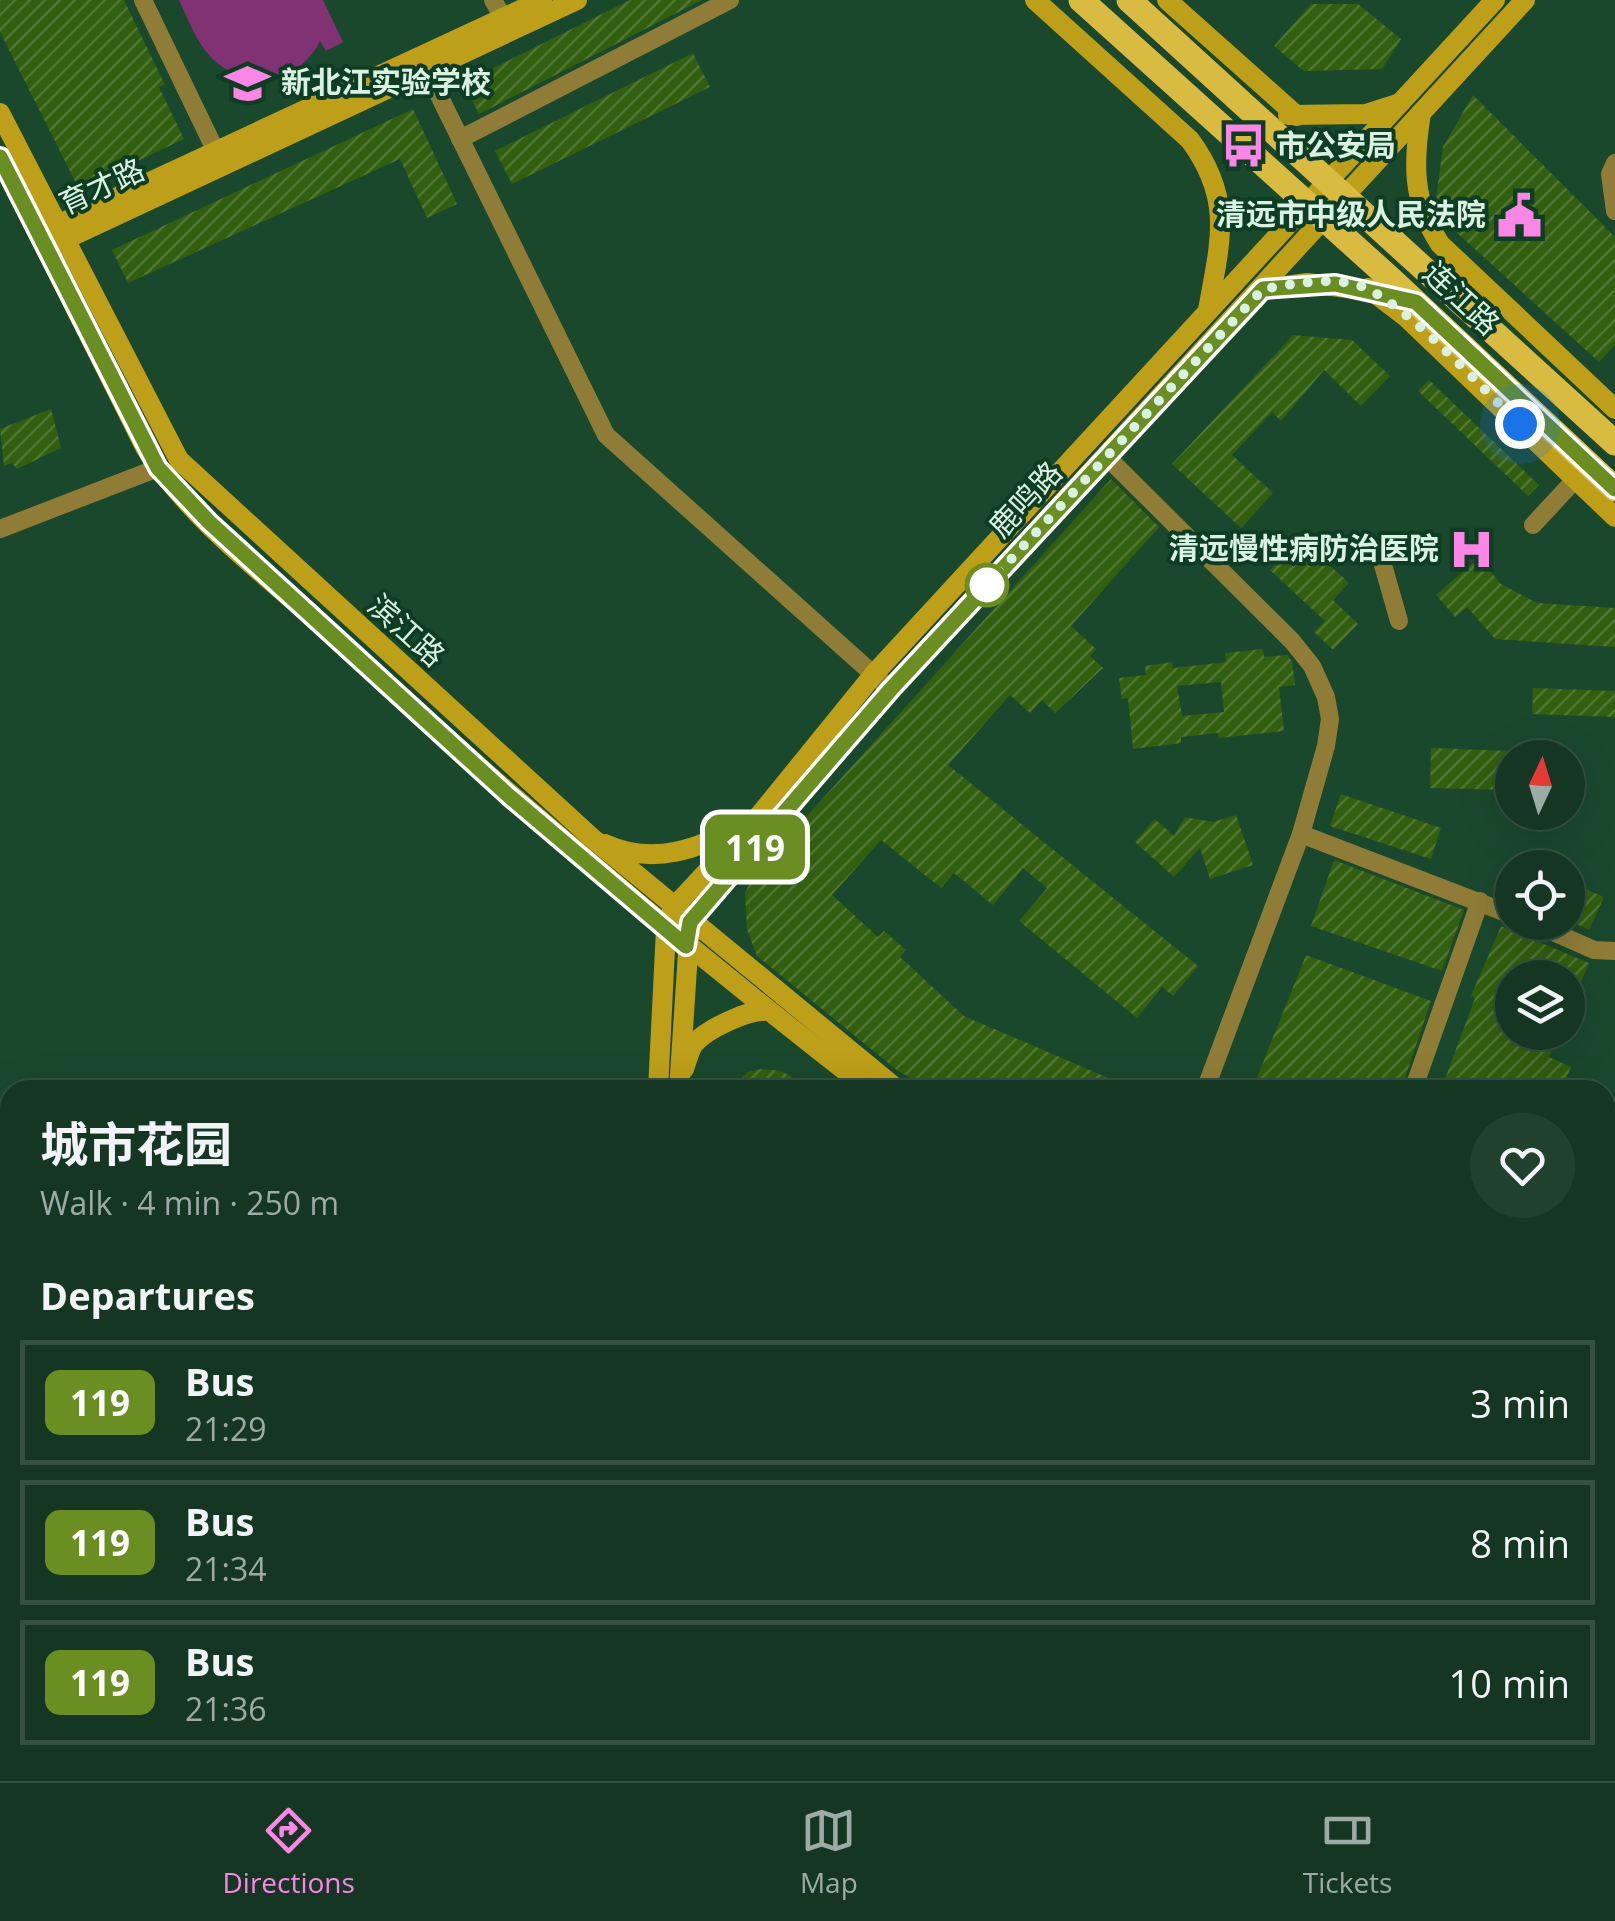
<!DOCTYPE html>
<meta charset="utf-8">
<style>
:root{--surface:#143622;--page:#21412f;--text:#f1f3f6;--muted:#9daba5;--line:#335040;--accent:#fb86e5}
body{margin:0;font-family:"Open Sans","Noto Sans SC",sans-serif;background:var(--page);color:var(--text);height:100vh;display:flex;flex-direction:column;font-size:38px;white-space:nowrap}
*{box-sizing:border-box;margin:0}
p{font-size:32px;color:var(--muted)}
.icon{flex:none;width:55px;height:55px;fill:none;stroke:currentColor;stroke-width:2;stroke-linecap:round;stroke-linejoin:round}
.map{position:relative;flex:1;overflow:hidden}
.panel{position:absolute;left:0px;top:1080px;width:1615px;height:702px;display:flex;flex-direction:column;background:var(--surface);border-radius:30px 30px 0 0;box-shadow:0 10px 40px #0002,0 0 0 2px var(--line)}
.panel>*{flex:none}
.badge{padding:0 20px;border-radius:15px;font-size:35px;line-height:65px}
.needle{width:65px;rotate:4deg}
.tools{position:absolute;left:1495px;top:740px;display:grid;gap:20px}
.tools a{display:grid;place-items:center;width:90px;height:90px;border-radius:50%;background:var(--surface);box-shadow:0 10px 40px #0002,0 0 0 2px var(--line);font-size:50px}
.you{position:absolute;width:50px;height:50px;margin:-25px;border:8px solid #fff;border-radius:50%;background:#1a73e8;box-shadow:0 0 0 15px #1a73e833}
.map>.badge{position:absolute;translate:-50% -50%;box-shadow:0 0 0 5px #fff}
h2{padding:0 40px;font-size:38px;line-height:90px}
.round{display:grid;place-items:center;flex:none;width:105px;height:105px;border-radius:52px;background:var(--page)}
.summary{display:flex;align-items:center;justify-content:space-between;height:170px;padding:0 40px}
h1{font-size:48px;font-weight:700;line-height:75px}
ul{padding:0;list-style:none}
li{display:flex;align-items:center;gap:30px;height:125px;margin:0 20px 15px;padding:0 20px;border:5px solid var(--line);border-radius:0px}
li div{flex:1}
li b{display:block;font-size:38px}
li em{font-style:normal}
li .badge{min-width:110px;font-weight:700;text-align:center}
.tabs{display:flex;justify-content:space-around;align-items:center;height:140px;border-top:2px solid var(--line);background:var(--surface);font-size:28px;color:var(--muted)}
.tabs a{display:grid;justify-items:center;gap:5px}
.tabs .on{color:var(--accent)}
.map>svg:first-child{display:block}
</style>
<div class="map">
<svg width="1615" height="1781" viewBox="0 0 1615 1781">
<defs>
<pattern id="building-hatch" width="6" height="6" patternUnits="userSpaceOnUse" patternTransform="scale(2.5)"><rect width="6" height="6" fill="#325e0f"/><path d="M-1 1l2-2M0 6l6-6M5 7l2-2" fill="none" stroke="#4f7632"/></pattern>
</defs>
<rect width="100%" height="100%" fill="#1a482d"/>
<!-- green -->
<path fill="#813273" d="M179,0H323L343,42L326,51L320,41C301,81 249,92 215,61C197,45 189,21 179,0Z"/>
<!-- building -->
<g fill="url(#building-hatch)" fill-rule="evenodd">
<path d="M0,0H124L165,85L159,87L184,139L79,189L0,32Z"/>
<path d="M630,0H702L479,114L463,83Z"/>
<path d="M1311,4H1358L1401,39L1382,69L1304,71L1274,46Z"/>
<path d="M693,53L710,87L512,184L495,151Z"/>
<path d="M1473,95L1615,237V345L1599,362L1455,231L1436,199L1443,147Z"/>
<path d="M413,109L457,204L427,218L400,159L128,283L112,250Z"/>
<path d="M1293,335L1352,340L1390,376L1361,406L1324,370L1281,421L1272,412L1232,455L1273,493L1241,528L1172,464Z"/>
<path d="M1429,380L1539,485L1528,496L1418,391Z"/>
<path d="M51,409L61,448L17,469L12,463L4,466L0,429Z"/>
<path d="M1111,479L1159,527L1071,626L1096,649L1090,656L1103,668L1055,713L1042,700L1030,713L1010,695L948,765L1198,966L1173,996L1162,987L1137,1018L1019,921L1047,888L1023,868L993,905L954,873L941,888L881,840L832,895L878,937L884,931L906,950L900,957L964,1016L1136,1090H934L898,1071L757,956L747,930L745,893L753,876Z"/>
<path d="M1300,538L1349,583L1333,600L1358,624L1333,650L1314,632L1325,621L1270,570Z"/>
<path d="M1479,558L1501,584L1537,603L1615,608V647L1495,639L1467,607L1455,617L1436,595Z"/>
<path d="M1263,649L1264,657L1287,655L1292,661L1295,685L1279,687L1284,731L1219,738L1218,733L1181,737V743L1133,749L1128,698L1122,699L1119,678L1146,675L1145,666L1172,662L1173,668L1226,662L1225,653ZM1221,682L1224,712L1182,716L1177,686Z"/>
<path d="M1533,688L1615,691V717L1532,714Z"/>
<path d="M1431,748L1512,751V790L1430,788Z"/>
<path d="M1341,794L1441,828L1431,859L1330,826Z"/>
<path d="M1236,815L1253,865L1210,879L1200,848L1174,877L1135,842L1155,819L1174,836L1185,817L1213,822Z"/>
<path d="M1334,860L1464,910L1442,971L1311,926Z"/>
<path d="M1568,881L1604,897L1589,930L1568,920Z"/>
<path d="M1501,926L1589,963L1568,1014V978H1512V1032H1559L1549,1057L1571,1067L1561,1090H1441L1475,998L1471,996Z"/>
<path d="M1306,955L1431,1001L1401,1090H1252Z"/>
<path d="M761,1069L782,1071L812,1090H729L748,1072Z"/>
</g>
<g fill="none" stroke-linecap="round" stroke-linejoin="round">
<!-- street -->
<g stroke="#8f7d37" stroke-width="18">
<path d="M143,0L221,162"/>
<path d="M493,0L510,30"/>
<path d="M426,69L606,435L883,683"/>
<path d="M460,139L730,0"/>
<path d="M1615,163L1610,174L1615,211"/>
<path d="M1107,457L1292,641L1312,666L1326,697L1330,719L1326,746L1301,834L1205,1090"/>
<path d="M1533,525L1584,470"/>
<path d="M0,529L158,468"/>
<path d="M1381,558L1399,621"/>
<path d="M1301,834L1512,915"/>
<path d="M1531,922L1594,950L1615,951"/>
<path d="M1413,1090L1480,901"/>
<path d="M0,1379L10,1406"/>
<path d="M363,1772V1781"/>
<path d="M879,1781V1772"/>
</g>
<!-- secondary -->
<g stroke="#bd9f19" stroke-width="20">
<path d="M1035,0L1190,140C1234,200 1220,242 1208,310"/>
<path d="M1167,0L1297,116"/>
<path d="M0,113L179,460L592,838L898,1090"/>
<path d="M1421,113C1413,163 1412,201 1440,244L1615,409"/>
<path d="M1288,115L1366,114L1397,104"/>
<path d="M0,157L145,447C191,522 273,580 337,639C509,797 685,947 870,1090"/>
<path d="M48,234L57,225L542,0"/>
<path d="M51,240H64L577,0"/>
<path d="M1368,288L1406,317L1615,517"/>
<path d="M1263,289L1307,283L1380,292"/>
<path d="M605,844C653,866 699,849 743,825"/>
<path d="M684,1069C687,1061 689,1052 693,1045C706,1029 749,1009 768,1011"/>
<path d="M658,1090L666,929L673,908L758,817L874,674L1495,0"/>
<path d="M679,1090L690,922L891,689L1525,0"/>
<path d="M1605,1418L1615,1422"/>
<path d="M1605,1439L1615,1444"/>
<path d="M654,1772L657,1781"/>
<path d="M614,1781L618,1772"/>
</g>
<!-- primary -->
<g stroke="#d9bb42" stroke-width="25">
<path d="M1081,0L1393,281L1615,489"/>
<path d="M1129,0L1615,443"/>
</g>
</g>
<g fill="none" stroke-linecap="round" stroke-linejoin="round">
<defs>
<path id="line" d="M0,157L158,468L209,522L509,796L686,946L690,922L891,689L1263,289L1335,284L1416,302L1615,489"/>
</defs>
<!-- line casing -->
<use href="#line" stroke="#fff" stroke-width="22"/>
<!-- line -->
<use href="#line" stroke="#6b8e23" stroke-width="15"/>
<!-- walk -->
<path stroke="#d9f1e0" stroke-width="10" stroke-dasharray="0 18" d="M987,585L1263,289C1294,284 1340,274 1370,290C1418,316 1478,385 1520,424"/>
</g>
<!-- icons -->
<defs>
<symbol id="school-bare" viewBox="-9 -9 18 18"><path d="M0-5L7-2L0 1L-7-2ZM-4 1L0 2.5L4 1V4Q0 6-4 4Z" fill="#fb86e5" stroke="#0e3d23" stroke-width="2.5" paint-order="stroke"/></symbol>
<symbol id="bus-bare" viewBox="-9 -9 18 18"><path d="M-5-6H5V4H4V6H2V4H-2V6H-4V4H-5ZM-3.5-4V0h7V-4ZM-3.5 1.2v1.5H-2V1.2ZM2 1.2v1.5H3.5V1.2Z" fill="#fb86e5" stroke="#0e3d23" stroke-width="2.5" paint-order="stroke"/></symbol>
<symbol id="civic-bare" viewBox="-9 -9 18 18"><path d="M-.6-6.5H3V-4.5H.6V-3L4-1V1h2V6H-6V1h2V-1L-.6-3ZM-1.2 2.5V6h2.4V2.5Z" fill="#fb86e5" stroke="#0e3d23" stroke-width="2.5" paint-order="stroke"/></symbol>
<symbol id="hospital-bare" viewBox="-9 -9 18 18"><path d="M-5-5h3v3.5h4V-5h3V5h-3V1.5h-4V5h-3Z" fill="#fb86e5" stroke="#0e3d23" stroke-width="2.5" paint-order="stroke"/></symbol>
</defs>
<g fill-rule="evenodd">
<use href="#school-bare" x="216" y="52" width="63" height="63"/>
<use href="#bus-bare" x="1212" y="114" width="63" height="63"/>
<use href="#civic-bare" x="1488" y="184" width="63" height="63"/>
<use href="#hospital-bare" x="1440" y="518" width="63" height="63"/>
</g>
<!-- markers -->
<circle fill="#fff" stroke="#6b8e23" stroke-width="5" cx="987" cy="585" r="20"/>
<g text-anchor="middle" stroke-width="8" stroke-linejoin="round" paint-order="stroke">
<!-- poi labels -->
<g font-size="30" font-weight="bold" fill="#d9f1e0" stroke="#0e3d23" text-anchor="start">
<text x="281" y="93">新北江实验学校</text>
<text x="1276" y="156">市公安局</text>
<text x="1486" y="225" text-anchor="end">清远市中级人民法院</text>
<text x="1439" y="559" text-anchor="end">清远慢性病防治医院</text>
</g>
<!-- street labels -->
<g font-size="30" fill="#d9f1e0" stroke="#0e3d23">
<text transform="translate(102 187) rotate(-25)" y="10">育才路</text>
<text transform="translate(1461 299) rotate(43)" y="10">连江路</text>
<text transform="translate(1026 500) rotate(-47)" y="10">鹿鸣路</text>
<text transform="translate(406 631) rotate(42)" y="10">滨江路</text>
</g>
</g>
</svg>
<div class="tools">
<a><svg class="needle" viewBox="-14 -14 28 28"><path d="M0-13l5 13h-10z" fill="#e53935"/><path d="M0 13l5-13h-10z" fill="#9daba5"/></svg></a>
<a><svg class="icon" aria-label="locate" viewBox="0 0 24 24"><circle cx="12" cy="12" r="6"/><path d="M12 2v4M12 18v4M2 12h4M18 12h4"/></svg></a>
<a><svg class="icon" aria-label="layers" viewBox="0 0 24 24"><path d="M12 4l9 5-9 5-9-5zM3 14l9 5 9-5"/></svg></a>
</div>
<div class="you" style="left:1520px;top:424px"></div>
<b class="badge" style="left:755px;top:847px;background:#6b8e23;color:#fff">119</b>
<section class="panel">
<div class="summary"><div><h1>城市花园</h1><p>Walk · 4 min · 250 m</p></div><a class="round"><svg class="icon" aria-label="heart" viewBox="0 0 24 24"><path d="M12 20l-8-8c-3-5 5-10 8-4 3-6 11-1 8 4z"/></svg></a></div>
<h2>Departures</h2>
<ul>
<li><span class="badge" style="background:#6b8e23;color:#fff">119</span><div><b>Bus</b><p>21:29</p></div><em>3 min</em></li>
<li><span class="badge" style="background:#6b8e23;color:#fff">119</span><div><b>Bus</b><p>21:34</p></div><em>8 min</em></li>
<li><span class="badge" style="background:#6b8e23;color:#fff">119</span><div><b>Bus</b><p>21:36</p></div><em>10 min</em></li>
</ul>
</section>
</div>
<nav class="tabs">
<a class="on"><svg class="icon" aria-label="directions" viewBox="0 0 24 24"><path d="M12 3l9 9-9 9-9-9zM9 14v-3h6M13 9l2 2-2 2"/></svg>Directions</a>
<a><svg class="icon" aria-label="map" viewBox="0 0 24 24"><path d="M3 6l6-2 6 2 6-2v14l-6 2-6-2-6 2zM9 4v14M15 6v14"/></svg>Map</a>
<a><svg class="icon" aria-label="tickets" viewBox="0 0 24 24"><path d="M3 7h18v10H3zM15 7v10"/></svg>Tickets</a>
</nav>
